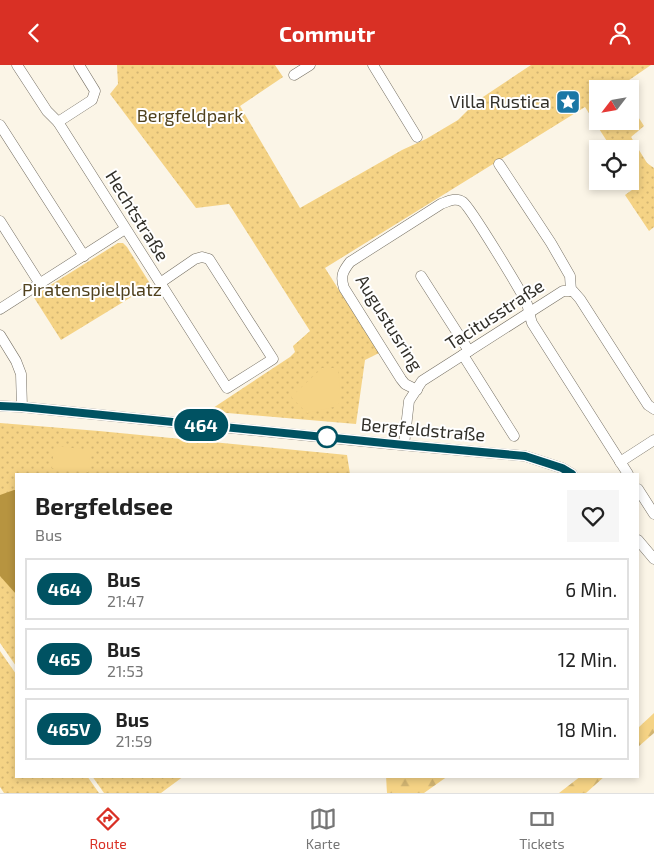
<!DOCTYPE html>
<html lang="de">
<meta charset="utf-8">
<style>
:root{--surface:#fff;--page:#f6f6f6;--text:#222;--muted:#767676;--line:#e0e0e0;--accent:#d93025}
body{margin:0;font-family:"Exo 2",sans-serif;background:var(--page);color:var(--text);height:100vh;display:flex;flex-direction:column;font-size:19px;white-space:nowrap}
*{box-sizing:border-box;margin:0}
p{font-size:16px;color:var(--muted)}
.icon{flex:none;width:28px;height:28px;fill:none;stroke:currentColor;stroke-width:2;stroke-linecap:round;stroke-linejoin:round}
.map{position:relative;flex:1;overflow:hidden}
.side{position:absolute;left:15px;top:408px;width:624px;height:305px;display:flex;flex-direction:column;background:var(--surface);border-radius:0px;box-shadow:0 2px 8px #0003}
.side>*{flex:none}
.badge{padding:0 10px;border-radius:16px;font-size:18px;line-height:32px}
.needle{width:32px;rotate:239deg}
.buttons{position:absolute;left:589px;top:15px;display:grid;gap:10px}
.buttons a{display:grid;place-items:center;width:50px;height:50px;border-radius:0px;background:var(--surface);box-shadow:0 2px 8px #0003;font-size:25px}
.map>.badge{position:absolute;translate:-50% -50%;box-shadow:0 0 0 2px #fff}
.round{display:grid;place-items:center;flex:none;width:52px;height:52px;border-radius:0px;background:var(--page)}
.headline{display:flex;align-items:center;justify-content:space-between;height:85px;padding:0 20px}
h1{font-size:24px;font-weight:700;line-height:38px}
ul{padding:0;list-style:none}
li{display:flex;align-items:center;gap:15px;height:62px;margin:0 10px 8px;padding:0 10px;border:2px solid var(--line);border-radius:0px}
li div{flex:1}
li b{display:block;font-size:19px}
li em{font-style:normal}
li .badge{min-width:55px;font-weight:700;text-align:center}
header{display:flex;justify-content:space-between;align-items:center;height:65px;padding:0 20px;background:var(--accent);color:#fff;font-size:22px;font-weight:700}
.tab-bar{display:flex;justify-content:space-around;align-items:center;height:70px;border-top:1px solid var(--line);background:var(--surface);font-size:14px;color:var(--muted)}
.tab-bar a{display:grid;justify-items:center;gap:2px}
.tab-bar .active{color:var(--accent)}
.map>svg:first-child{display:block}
</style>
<header><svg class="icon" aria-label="back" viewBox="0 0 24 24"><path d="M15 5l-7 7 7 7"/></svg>Commutr<svg class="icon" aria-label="person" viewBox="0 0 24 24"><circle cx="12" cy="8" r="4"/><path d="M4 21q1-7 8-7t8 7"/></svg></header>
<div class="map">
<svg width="654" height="728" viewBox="0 0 654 728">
<defs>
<pattern id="forest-firs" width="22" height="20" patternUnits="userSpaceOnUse" patternTransform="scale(1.25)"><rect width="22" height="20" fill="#f5d385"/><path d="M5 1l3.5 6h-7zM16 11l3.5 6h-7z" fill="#d2b573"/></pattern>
<pattern id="park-dots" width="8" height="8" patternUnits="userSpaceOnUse" patternTransform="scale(1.25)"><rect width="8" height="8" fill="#f5d385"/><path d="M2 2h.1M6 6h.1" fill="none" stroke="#d2b573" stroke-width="1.8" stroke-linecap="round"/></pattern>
</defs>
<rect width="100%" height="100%" fill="#fbf5e7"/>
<!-- forest -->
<g fill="url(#forest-firs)">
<path d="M654,648V668L638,682V663Z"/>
<path d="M386,711H448L424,728H387Z"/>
<path d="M581,711H605L586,728H559Z"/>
</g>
<!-- park -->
<g fill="url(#park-dots)">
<path d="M117,0H275L283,12L240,41L300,143L402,85L426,74L458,55L477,36L531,0H651L619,22L620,24H598V56H630V39L644,61L631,72L647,98L654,103V162L649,166L625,130L636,122L630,112V84H612L585,42L325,203L379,288L365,295L356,359L216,347L213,343L290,292L295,287L293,281L310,266L229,139L196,143L110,29L118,19Z"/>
<path d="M118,178H123L127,182L151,220L61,275L33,231Z"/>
<path d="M0,358L99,366L347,390L350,409H16V601L0,578Z"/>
<path d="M0,586L16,609V711H87L99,728H4L0,722Z"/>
<path d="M92,711H184L161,728H104Z"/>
</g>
<!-- pitch -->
<g fill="#f5d385">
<path d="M322,303H338L341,337L334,342L307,348L291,332Z"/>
<path d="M54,381L91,385L88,407L52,403Z"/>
</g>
<!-- water -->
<path fill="#b79440" d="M14,425H16V529L0,511V430Z"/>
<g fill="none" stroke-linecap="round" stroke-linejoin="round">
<defs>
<g id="minor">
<path d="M17,0L47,46L58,57L227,323L273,294L209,194L202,192L195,194L160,218"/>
<path d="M373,0L417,72"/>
<path d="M294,10L310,0"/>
<path d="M58,57L92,35L95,26L79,0"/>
<path d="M0,60L84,191"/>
<path d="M499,99L551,178L570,211L571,226"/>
<path d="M0,156L40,219"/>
<path d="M421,211L469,286"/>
<path d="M0,244L125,164"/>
<path d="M0,270L16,296L21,309L22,342"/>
<path d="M463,290L514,371"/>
<path d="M417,325L405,319L401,314L344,223C340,211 343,206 350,197L441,139C449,136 456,132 463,137C470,142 523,229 527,239C529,245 530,252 532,258L628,409"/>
<path d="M0,341L22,342L391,379L525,391L562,403L572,409"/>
<path d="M404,380L409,336L422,316L563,226H573L580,234L648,340L654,344"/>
<path d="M620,397L654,375"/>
<path d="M638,424L654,449"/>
<path d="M638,475L654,494"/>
</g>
</defs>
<!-- minor casing -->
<use href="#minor" stroke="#767064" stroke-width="11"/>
<!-- minor -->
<use href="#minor" stroke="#fff" stroke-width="10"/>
</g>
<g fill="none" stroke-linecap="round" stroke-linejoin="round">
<defs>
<path id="line" d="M0,341L22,342L404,380L525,391L562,403L572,409"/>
</defs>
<!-- line casing -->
<use href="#line" stroke="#fff" stroke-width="11"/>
<!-- line -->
<use href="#line" stroke="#005262" stroke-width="8"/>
</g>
<!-- icons -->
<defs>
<symbol id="sight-square" viewBox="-11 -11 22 22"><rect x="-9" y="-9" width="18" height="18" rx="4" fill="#1b77a5" stroke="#fff"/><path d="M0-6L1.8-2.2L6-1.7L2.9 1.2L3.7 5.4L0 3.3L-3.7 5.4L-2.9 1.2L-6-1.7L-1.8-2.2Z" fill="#fff"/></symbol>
</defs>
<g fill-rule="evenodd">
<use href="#sight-square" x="554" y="23" width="28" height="28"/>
</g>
<!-- markers -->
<circle fill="#fff" stroke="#005262" stroke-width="2.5" cx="327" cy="372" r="10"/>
<g text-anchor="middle" stroke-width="4" stroke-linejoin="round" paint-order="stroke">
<!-- poi labels -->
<g font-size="18" fill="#32302a" stroke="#fff" text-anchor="end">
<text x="550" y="43">Villa Rustica</text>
</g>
<!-- park labels -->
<g font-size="18" fill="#50411d" stroke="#fff">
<text x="190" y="57">Bergfeldpark</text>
<text x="92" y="231">Piratenspielplatz</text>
</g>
<!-- street labels -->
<g font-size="18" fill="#32302a" stroke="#fff">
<text transform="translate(137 151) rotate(58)" y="6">Hechtstraße</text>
<text transform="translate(495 250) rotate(-33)" y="6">Tacitusstraße</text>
<text transform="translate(389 258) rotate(58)" y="6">Augustusring</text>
<text transform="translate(423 365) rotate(5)" y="6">Bergfeldstraße</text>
</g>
</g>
</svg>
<div class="buttons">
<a><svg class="needle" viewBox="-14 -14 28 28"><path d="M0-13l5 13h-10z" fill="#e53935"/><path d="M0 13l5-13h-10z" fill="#767676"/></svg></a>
<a><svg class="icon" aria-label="locate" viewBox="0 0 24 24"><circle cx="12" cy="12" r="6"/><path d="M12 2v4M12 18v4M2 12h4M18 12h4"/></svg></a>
</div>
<b class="badge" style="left:201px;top:360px;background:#005262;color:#fff">464</b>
<section class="side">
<div class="headline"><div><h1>Bergfeldsee</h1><p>Bus</p></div><a class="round"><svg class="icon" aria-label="heart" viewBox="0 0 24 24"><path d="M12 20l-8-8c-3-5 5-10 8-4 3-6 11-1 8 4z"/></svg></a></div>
<ul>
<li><span class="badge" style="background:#005262;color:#fff">464</span><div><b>Bus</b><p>21:47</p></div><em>6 Min.</em></li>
<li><span class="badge" style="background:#005262;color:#fff">465</span><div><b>Bus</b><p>21:53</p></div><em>12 Min.</em></li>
<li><span class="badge" style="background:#005262;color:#fff">465V</span><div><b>Bus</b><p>21:59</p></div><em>18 Min.</em></li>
</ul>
</section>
</div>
<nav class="tab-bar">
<a class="active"><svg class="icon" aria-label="directions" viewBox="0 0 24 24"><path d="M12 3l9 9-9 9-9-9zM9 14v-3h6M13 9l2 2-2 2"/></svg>Route</a>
<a><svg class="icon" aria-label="map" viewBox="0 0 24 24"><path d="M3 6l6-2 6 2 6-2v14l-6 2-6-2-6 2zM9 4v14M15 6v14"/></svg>Karte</a>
<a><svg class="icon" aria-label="tickets" viewBox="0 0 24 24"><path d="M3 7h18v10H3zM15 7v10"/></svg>Tickets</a>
</nav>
